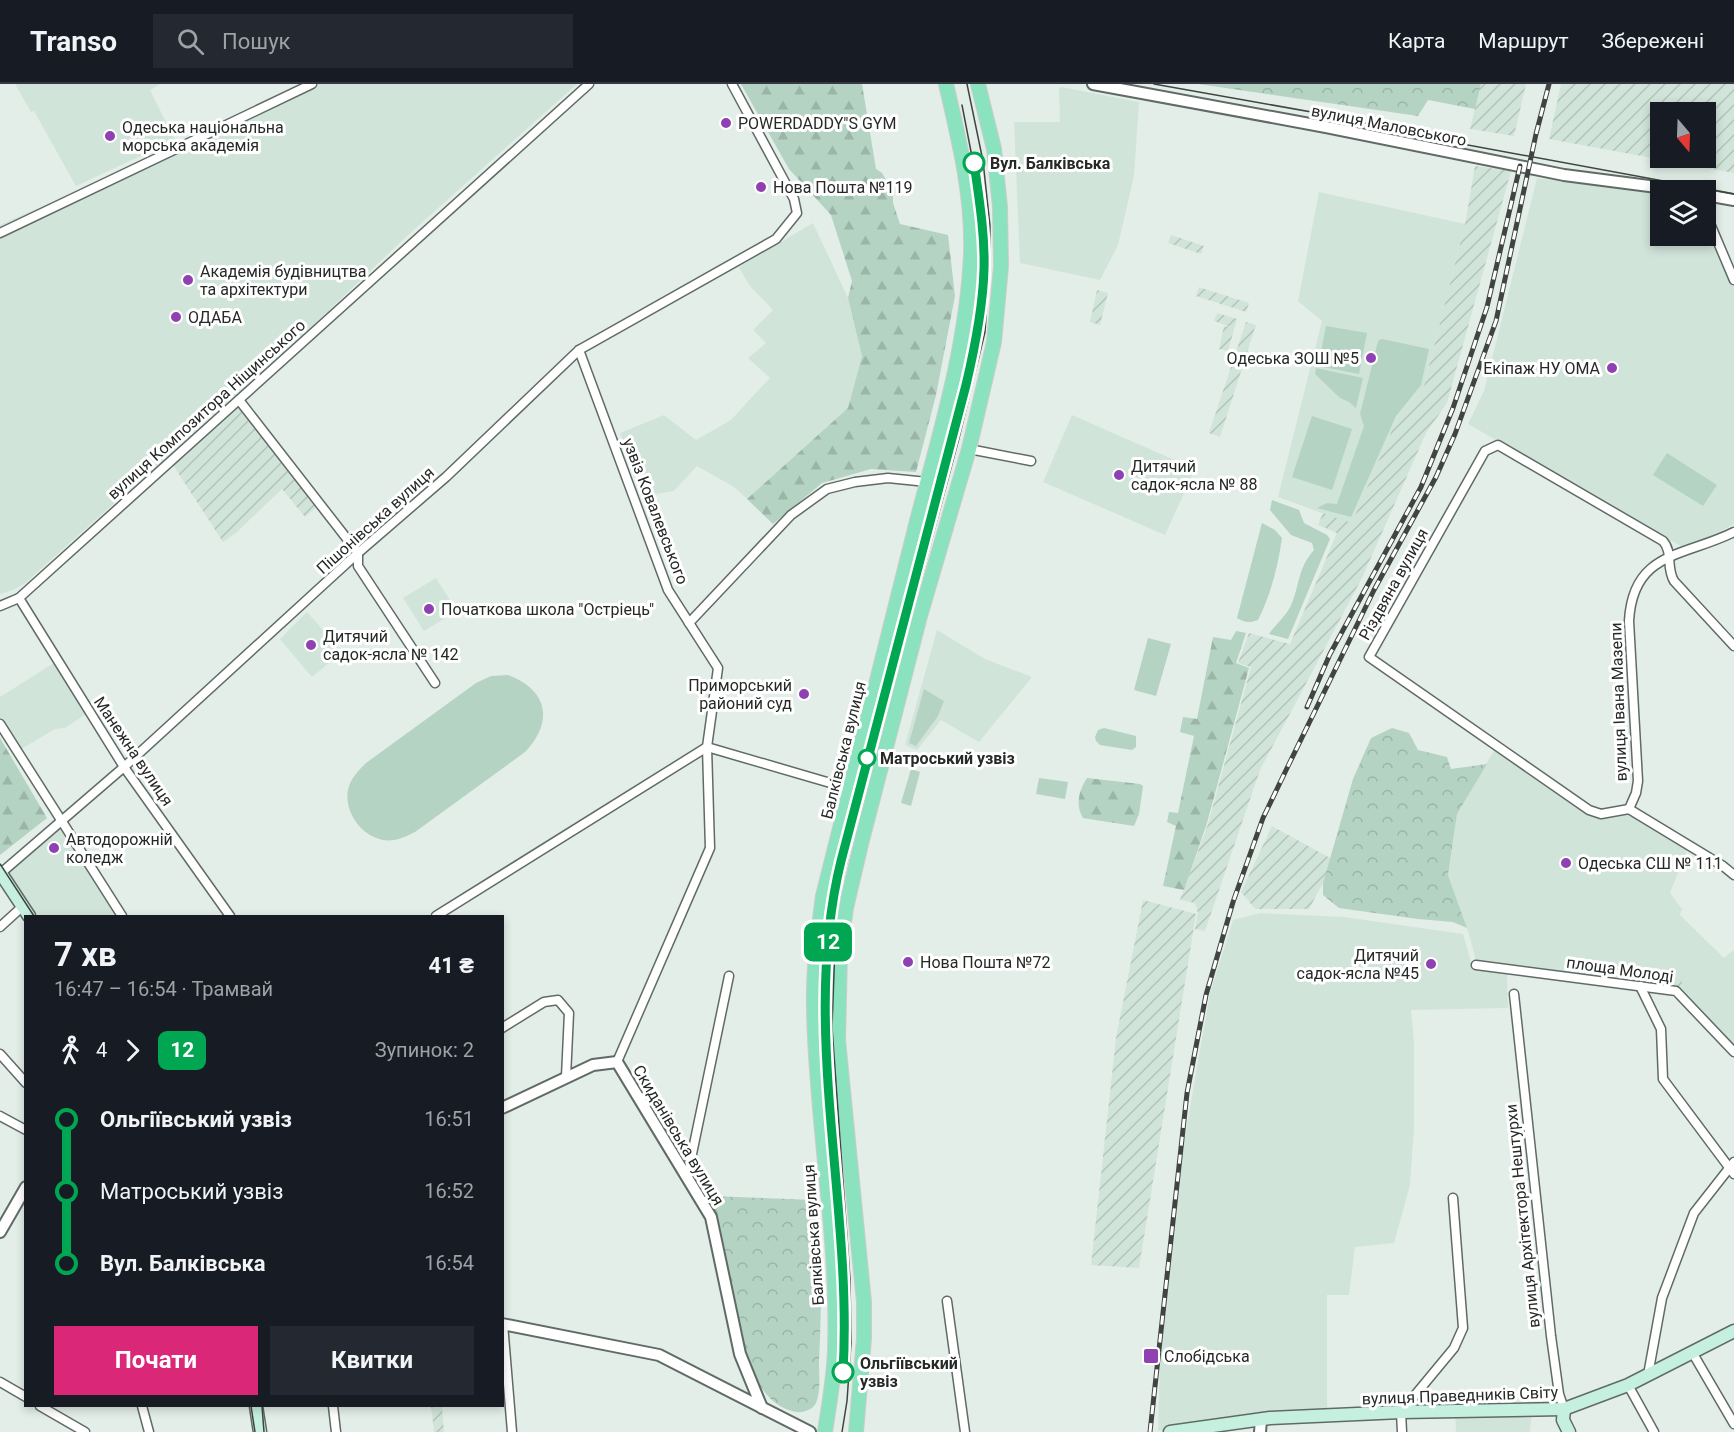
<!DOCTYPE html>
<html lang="uk">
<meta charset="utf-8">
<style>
:root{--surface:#171b24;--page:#242831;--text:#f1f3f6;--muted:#9ea1a6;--line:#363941;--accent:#db2777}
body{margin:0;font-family:Roboto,sans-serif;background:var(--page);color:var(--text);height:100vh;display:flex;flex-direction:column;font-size:22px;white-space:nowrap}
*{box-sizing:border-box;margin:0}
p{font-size:20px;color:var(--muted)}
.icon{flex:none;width:33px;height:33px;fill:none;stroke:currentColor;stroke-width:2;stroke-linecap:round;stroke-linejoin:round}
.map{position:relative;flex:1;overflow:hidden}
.sheet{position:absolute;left:24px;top:831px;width:480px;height:492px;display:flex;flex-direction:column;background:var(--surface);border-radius:0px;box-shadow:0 3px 9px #0003}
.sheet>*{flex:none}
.badge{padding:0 12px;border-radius:9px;font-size:21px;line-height:39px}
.needle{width:39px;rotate:161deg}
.tools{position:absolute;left:1650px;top:18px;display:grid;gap:12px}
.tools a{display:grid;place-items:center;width:66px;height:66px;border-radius:0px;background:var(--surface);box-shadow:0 3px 9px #0003;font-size:30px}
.map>.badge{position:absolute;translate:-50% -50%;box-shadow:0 0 0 3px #fff}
.legs{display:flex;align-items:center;gap:9px;height:66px;padding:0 30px;font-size:20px}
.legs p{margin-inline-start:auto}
.headline{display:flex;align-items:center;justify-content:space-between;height:102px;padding:0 30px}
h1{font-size:33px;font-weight:700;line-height:45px}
.button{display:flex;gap:12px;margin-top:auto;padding:12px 30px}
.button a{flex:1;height:69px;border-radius:0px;background:var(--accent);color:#fff;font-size:24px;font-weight:700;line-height:69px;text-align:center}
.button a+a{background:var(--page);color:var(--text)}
ul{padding:0 30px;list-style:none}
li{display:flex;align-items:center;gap:21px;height:72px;font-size:22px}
li i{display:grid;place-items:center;width:9px;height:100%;margin:0 8px;background:currentColor}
li i::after{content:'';width:15px;height:15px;margin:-8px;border:4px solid;border-radius:50%;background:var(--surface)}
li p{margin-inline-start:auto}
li:first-child i{background:linear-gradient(#0000 50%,currentColor 0)}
li:last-child i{background:linear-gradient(currentColor 50%,#0000 0)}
header{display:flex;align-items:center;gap:36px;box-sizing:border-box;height:84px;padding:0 30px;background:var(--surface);border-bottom:2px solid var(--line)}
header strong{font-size:28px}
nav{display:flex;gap:33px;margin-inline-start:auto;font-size:21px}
.search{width:420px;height:54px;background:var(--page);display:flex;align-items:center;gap:15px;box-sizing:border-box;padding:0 21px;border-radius:0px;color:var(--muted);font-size:22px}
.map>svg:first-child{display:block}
</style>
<header>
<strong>Transo</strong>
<div class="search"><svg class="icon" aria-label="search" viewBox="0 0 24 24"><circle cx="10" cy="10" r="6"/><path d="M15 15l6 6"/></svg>Пошук</div>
<nav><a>Карта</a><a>Маршрут</a><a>Збережені</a></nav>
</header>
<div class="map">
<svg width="1734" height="1348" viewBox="0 0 1734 1348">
<defs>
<pattern id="industrial-furrows" width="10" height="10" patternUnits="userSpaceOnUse" patternTransform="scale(1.5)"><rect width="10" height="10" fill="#d1e4da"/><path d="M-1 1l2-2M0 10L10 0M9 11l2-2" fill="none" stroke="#b3c4bb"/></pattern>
<pattern id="forest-firs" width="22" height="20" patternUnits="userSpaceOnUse" patternTransform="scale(1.5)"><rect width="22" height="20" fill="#b4d3c3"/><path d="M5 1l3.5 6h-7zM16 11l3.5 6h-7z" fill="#9bb5a8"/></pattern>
<pattern id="park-crowns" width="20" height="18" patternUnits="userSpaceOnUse" patternTransform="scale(1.5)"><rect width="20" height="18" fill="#b4d3c3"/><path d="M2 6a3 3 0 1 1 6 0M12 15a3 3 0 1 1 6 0" fill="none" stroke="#9bb5a8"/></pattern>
</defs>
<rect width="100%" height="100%" fill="#e3eee8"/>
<!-- built -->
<g fill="#d1e4da">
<path d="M15,0H160L150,6L175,56L76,102L34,27L31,28Z"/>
<path d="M319,0H577L408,151L186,362L184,360L130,405L24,500L13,506L0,510V141Z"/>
<path d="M1061,3L1139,18L1134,92L1118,161L1100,196L1020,179L1014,38H1060L1059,5Z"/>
<path d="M1537,94L1660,110V152H1706V140L1734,203V440L1686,465L1468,340L1484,307Z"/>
<path d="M1319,108L1465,140L1424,302L1398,332L1352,440L1278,413L1322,237L1298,217Z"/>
<path d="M813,139L848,214L862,272L848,324L747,415L734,403L697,382L674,407L646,412L620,349L664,331L696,356L731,336L752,313L770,294L748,274L766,259L753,246L773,226L749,201L739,183Z"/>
<path d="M1072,331L1195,385L1165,451L1043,398Z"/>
<path d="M436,494L451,518L447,533L424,547L403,514Z"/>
<path d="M307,528L342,568L312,593L280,555Z"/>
<path d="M937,546L985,575L1032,593L979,658L941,636L917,666L905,661Z"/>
<path d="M54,579L86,630L65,644L55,645L18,667L0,637V613Z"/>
<path d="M1496,663L1593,729L1611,734L1629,731L1687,766L1670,809L1682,825L1680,831L1724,874L1734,866V963L1683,908L1682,897L1631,901L1477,880L1468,847L1448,791L1457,730Z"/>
<path d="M61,739L120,832H30L2,789Z"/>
<path d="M1260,829L1344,833L1463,850L1473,885L1507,890L1508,924L1411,926L1414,958V1044L1410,1101L1394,1159L1355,1163L1349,1211H1327V1331L1268,1332L1158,1347L1160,1277L1181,1075L1210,909L1233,836Z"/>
<path d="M1532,1326L1530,1348H1456L1455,1328Z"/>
</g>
<!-- industrial -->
<g fill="url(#industrial-furrows)" fill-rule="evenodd">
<path d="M1481,0H1526L1514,52L1470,45Z"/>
<path d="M1561,0H1734V89L1549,55ZM1660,28H1706V74H1660Z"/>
<path d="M1475,82L1511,87L1447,319L1426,349L1362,494L1260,686L1205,847L1195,845L1198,829L1195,819L1180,816L1208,740L1251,583L1238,579L1249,549L1290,560L1337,449L1318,441L1323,429L1352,439L1398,332L1424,302L1465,140Z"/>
<path d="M1171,151L1204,162L1201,170L1168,159Z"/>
<path d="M1199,203L1249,219L1246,228L1196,212Z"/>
<path d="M1097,206L1108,209L1100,241L1090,238Z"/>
<path d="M1217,229L1237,235L1228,267L1219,265L1224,242L1231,243L1214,237Z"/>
<path d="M1246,238L1256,241L1220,353L1209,349Z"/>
<path d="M239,316L320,420L305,433L282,405L236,449L223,458L171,378Z"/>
<path d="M1272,742L1332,775L1323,799L1309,825H1255L1241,808Z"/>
<path d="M1143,816L1196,830L1139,1184L1091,1181L1116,954Z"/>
<path d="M1634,883L1662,886L1682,897L1683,908L1631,900Z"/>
<path d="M431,1322H442L444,1348H434Z"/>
</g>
<!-- green -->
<g fill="#b4d3c3">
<path d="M1326,242L1367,249L1359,290L1318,282Z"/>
<path d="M1382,255L1429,265L1421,301L1396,332L1351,433L1317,424L1327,419L1337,420L1364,342L1360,330L1377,261L1379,256Z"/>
<path d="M1316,284L1363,294L1356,324L1349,318L1340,314L1315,290Z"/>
<path d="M1312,332L1352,345L1332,406L1292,393Z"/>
<path d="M1667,369L1717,401L1703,422L1653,391Z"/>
<path d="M1272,416L1299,426L1304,439L1327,451L1330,455L1288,555L1269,550C1276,540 1288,530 1292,519C1300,499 1298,484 1314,466L1312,459L1291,451L1270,426Z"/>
<path d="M1262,439L1275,446L1282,454C1278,482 1271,510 1258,536C1250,539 1245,539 1237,534Z"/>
<path d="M1148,554L1171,560L1156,612L1134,606Z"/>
<path d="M508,591C548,606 554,638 525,668L415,748C405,753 395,758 383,756C361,752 344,728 348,706C350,695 358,687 366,679L476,599L491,592Z"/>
<path d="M924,605L944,617L938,632L916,662L909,659Z"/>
<path d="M1104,644L1136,652V663L1132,666L1100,661L1096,657L1095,653L1098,646Z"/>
<path d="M911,685L920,688L911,722L901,719Z"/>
<path d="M1039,694L1068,698L1065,715L1036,710Z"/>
</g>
<!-- forest -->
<g fill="url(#forest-firs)">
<path d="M741,0H862L876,85L882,89L893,108V119L900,140L948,151L955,212L936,311L916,388L871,385L822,399L773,440L747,415L848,324L862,272L848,214L852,197L831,131L789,85Z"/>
<path d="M1236,547L1246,549L1236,579L1249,584L1207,739L1184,806L1163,802L1176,742L1167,738L1169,728L1178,729L1194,652L1180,648L1183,633L1197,635L1213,553L1231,556Z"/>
<path d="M0,654L47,734L0,771Z"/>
<path d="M1087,694L1140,700L1143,702L1139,730L1134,742L1083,734C1075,721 1079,706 1087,694Z"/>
</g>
<!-- park -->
<g fill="url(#park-crowns)">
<path d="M1198,0H1481L1475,25L1428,16L1418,32Z"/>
<path d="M1392,644L1409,649L1418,666L1447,673L1451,685L1487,680L1457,730L1448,791L1467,844L1453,838L1418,835L1339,824L1323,811V799L1353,695L1371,654Z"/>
<path d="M709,1112L814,1116C816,1147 820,1178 821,1208C821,1231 820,1254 819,1277C819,1290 821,1307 816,1319C812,1327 800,1330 792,1327C766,1320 754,1293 744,1269Z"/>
</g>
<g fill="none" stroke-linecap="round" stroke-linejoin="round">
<defs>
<g id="minor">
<path d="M1706,130L1734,196"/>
<path d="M0,149L312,0"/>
<path d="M579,266L668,506L718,584L707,663L710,764L617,978"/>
<path d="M239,316L358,469V482L435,599"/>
<path d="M969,365L1031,377"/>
<path d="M19,514L124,683L230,832"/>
<path d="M0,522L19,514L589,0"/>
<path d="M689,539L791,431L827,405L855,398L888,394L927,398"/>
<path d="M0,640L122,832"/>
<path d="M1629,725L1601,730L1589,726L1369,573L1485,367L1498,361L1663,457C1673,468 1666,484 1674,497L1734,562"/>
<path d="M1629,725L1636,709L1638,697L1629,537C1633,467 1684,473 1734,448"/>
<path d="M1629,725L1723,782L1734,791"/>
<path d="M1,789L124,683L358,469L446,393L579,266L776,155L797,129L794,115L732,0"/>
<path d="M436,832L707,663L851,705"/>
<path d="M0,843L23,822"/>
<path d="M1476,881L1676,907L1734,968"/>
<path d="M1640,902L1661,945L1663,995L1734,1090"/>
<path d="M1514,910L1551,1252L1559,1310L1564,1325"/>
<path d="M502,944L544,918L558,916L569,929L566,993"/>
<path d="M0,970L26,999"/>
<path d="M0,1032L26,1046"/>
<path d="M687,1094L729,892"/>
<path d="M947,1217L965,1348"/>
<path d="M503,1240L512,1348"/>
<path d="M1692,1268L1734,1340"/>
<path d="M1648,1291L1662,1214L1694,1129L1734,1078"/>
<path d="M0,1298L26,1313"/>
<path d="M1628,1301L1654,1348"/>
<path d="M40,1322L85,1348"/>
<path d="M142,1322L149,1348"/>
<path d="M333,1322L336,1348"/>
<path d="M1402,1348L1401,1328L1454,1264L1463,1244L1453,1114"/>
</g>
<g id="tertiary">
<path d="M1093,0L1326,43L1564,91L1680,106"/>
<path d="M1706,111L1734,116"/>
<path d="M502,1024L593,981L617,978L711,1133L740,1270L762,1324"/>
<path d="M0,1148L26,1103"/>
<path d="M502,1240L659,1271L810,1348"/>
<path d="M1260,1348L1261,1336"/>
</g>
<g id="secondary">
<path d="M0,788L29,832"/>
<path d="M256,1322L260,1348"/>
<path d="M1564,1325L1563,1336L1569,1348"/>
<path d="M1170,1348L1270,1334L1401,1328L1564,1325L1628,1301L1734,1247"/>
</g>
<g id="primary">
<path d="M825,1348C829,1321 834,1294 835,1267C839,1153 816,1039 814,925C813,887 818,849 823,812C855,687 886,562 917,437C940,349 967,262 971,170C973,112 959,56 946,0"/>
<path d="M856,1348L864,1254V1218L838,956L840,868L846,824L861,760L920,532L969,365L994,258L1001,182L1000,123L994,65L978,0"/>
</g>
</defs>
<!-- minor casing -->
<use href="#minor" stroke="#616b65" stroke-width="11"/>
<!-- tertiary casing -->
<use href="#tertiary" stroke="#616b65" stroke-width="14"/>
<!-- secondary casing -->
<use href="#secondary" stroke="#616b65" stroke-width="15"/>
<!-- primary casing -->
<use href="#primary" stroke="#cbcccb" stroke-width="16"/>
<!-- minor -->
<use href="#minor" stroke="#fff" stroke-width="8"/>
<!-- tertiary -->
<use href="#tertiary" stroke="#fff" stroke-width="10"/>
<!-- secondary -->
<use href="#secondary" stroke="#c5f0df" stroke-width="12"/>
<!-- primary -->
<use href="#primary" stroke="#8be2bf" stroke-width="14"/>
<!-- tram -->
<g stroke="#404542" stroke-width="1.5">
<path d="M1154,0L1334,32L1430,54L1734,110"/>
<path d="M962,21L979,109"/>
<path d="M0,780L34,832"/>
<path d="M251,1322L255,1348"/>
<path d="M262,1322L264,1348"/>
<path d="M842,1348L847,1317L851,1259L850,1195L832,943L836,836L842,799L862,716L959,354L985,248L989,187L990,142L983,77L967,0"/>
</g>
<defs>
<g id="rail">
<path d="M1307,623L1330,570L1421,403L1453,324L1487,223L1520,82"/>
<path d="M1150,1348L1187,1009L1206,911L1233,818L1263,734L1289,680L1374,506L1436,393L1455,350L1496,237L1536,50L1549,0"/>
</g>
</defs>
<!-- rail casing -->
<use href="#rail" stroke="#404542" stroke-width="5"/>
<!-- rail -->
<use href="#rail" stroke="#fff" stroke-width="3" stroke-dasharray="9" stroke-linecap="butt"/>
</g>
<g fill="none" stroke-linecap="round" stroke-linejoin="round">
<defs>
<path id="line-1" d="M843,1288C853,1120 800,943 841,777L966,301C975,263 983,224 984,185C985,150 979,114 974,79"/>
</defs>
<!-- line-1 casing -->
<use href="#line-1" stroke="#fff" stroke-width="14"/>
<!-- line-1 -->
<use href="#line-1" stroke="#00a651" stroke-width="9"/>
</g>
<!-- markers -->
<g fill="#8f41b1" stroke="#fff" stroke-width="2">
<circle cx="726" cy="39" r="6"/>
<circle cx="110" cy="52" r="6"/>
<circle cx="761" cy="103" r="6"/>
<circle cx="188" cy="196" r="6"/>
<circle cx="176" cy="233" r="6"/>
<circle cx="1371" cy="274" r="6"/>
<circle cx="1612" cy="284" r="6"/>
<circle cx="1119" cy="391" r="6"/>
<circle cx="429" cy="525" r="6"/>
<circle cx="311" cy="561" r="6"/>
<circle cx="804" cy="610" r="6"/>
<circle cx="54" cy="764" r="6"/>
<circle cx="1566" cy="779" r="6"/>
<circle cx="908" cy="878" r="6"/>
<circle cx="1431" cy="880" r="6"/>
<rect x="1143" y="1264" width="16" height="16" rx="3"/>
</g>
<g fill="#fff" stroke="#00a651" stroke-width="3">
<circle cx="974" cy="79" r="10"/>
<circle cx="867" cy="674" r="8"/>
<circle cx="843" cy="1288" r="10"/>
</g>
<g text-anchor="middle" stroke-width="6" stroke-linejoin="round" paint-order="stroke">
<!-- poi labels -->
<g font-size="16" fill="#262a27" stroke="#fff" text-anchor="start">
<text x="738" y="45">POWERDADDY"S GYM</text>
<text x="122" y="49">Одеська національна<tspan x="122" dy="18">морська академія</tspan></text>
<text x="773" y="109">Нова Пошта №119</text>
<text x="200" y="193">Академія будівництва<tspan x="200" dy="18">та архітектури</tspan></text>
<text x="188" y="239">ОДАБА</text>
<text x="1359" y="280" text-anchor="end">Одеська ЗОШ №5</text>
<text x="1600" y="290" text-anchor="end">Екіпаж НУ ОМА</text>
<text x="1131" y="388">Дитячий<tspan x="1131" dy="18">садок-ясла № 88</tspan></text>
<text x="441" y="531">Початкова школа "Остріець"</text>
<text x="323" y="558">Дитячий<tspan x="323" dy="18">садок-ясла № 142</tspan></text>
<text x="792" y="607" text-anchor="end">Приморський<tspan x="792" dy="18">районий суд</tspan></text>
<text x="66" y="761">Автодорожній<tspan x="66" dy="18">коледж</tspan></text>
<text x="1578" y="785">Одеська СШ № 111</text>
<text x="1419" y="877" text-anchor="end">Дитячий<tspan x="1419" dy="18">садок-ясла №45</tspan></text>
<text x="920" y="884">Нова Пошта №72</text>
<text x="1164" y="1278">Слобідська</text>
</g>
<!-- street labels -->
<g font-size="16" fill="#262a27" stroke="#fff">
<text transform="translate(1389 41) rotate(11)" y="6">вулиця Маловського</text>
<text transform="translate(206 325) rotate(-42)" y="6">вулиця Композитора Ніщинського</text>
<text transform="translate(656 427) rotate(69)" y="6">узвіз Ковалевського</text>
<text transform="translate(375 436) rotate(-42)" y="6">Пішонівська вулиця</text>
<text transform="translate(1393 500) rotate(-61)" y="6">Різдвяна вулиця</text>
<text transform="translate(1618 618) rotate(-92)" y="6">вулиця Івана Мазепи</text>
<text transform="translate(843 666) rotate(-76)" y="6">Балківська вулиця</text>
<text transform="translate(134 667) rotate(56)" y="6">Манежна вулиця</text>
<text transform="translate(1620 885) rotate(8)" y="6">площа Молоді</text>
<text transform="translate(679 1051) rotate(59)" y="6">Скиданівська вулиця</text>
<text transform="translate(1522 1132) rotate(-96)" y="6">вулиця Архітектора Нештурхи</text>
<text transform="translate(813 1151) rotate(-94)" y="6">Балківська вулиця</text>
<text transform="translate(1460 1311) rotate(-2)" y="6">вулиця Праведників Світу</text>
</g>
<!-- stop labels -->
<g font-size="16" font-weight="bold" fill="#262a27" stroke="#fff" text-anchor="start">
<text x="990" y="85">Вул. Балківська</text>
<text x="880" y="680">Матроський узвіз</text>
<text x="860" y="1285">Ольгіївський<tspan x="860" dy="18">узвіз</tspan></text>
</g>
</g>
</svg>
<div class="tools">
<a><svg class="needle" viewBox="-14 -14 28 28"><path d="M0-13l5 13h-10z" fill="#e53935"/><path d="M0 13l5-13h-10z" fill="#9ea1a6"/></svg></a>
<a><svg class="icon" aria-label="layers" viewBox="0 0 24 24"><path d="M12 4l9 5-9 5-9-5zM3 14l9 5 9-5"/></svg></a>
</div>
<b class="badge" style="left:828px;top:858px;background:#00a651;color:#fff">12</b>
<section class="sheet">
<div class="headline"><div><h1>7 хв</h1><p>16:47 – 16:54 · Трамвай</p></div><b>41 ₴</b></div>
<div class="legs"><svg class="icon" aria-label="walk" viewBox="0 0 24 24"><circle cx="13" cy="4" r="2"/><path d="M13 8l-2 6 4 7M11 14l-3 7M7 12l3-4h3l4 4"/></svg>4<svg class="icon" aria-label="forward" viewBox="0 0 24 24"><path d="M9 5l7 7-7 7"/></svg><b class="badge" style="background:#00a651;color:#fff">12</b><p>Зупинок: 2</p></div>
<ul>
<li><i style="color:#00a651"></i><b>Ольгіївський узвіз</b><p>16:51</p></li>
<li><i style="color:#00a651"></i><span>Матроський узвіз</span><p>16:52</p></li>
<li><i style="color:#00a651"></i><b>Вул. Балківська</b><p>16:54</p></li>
</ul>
<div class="button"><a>Почати</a><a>Квитки</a></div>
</section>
</div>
